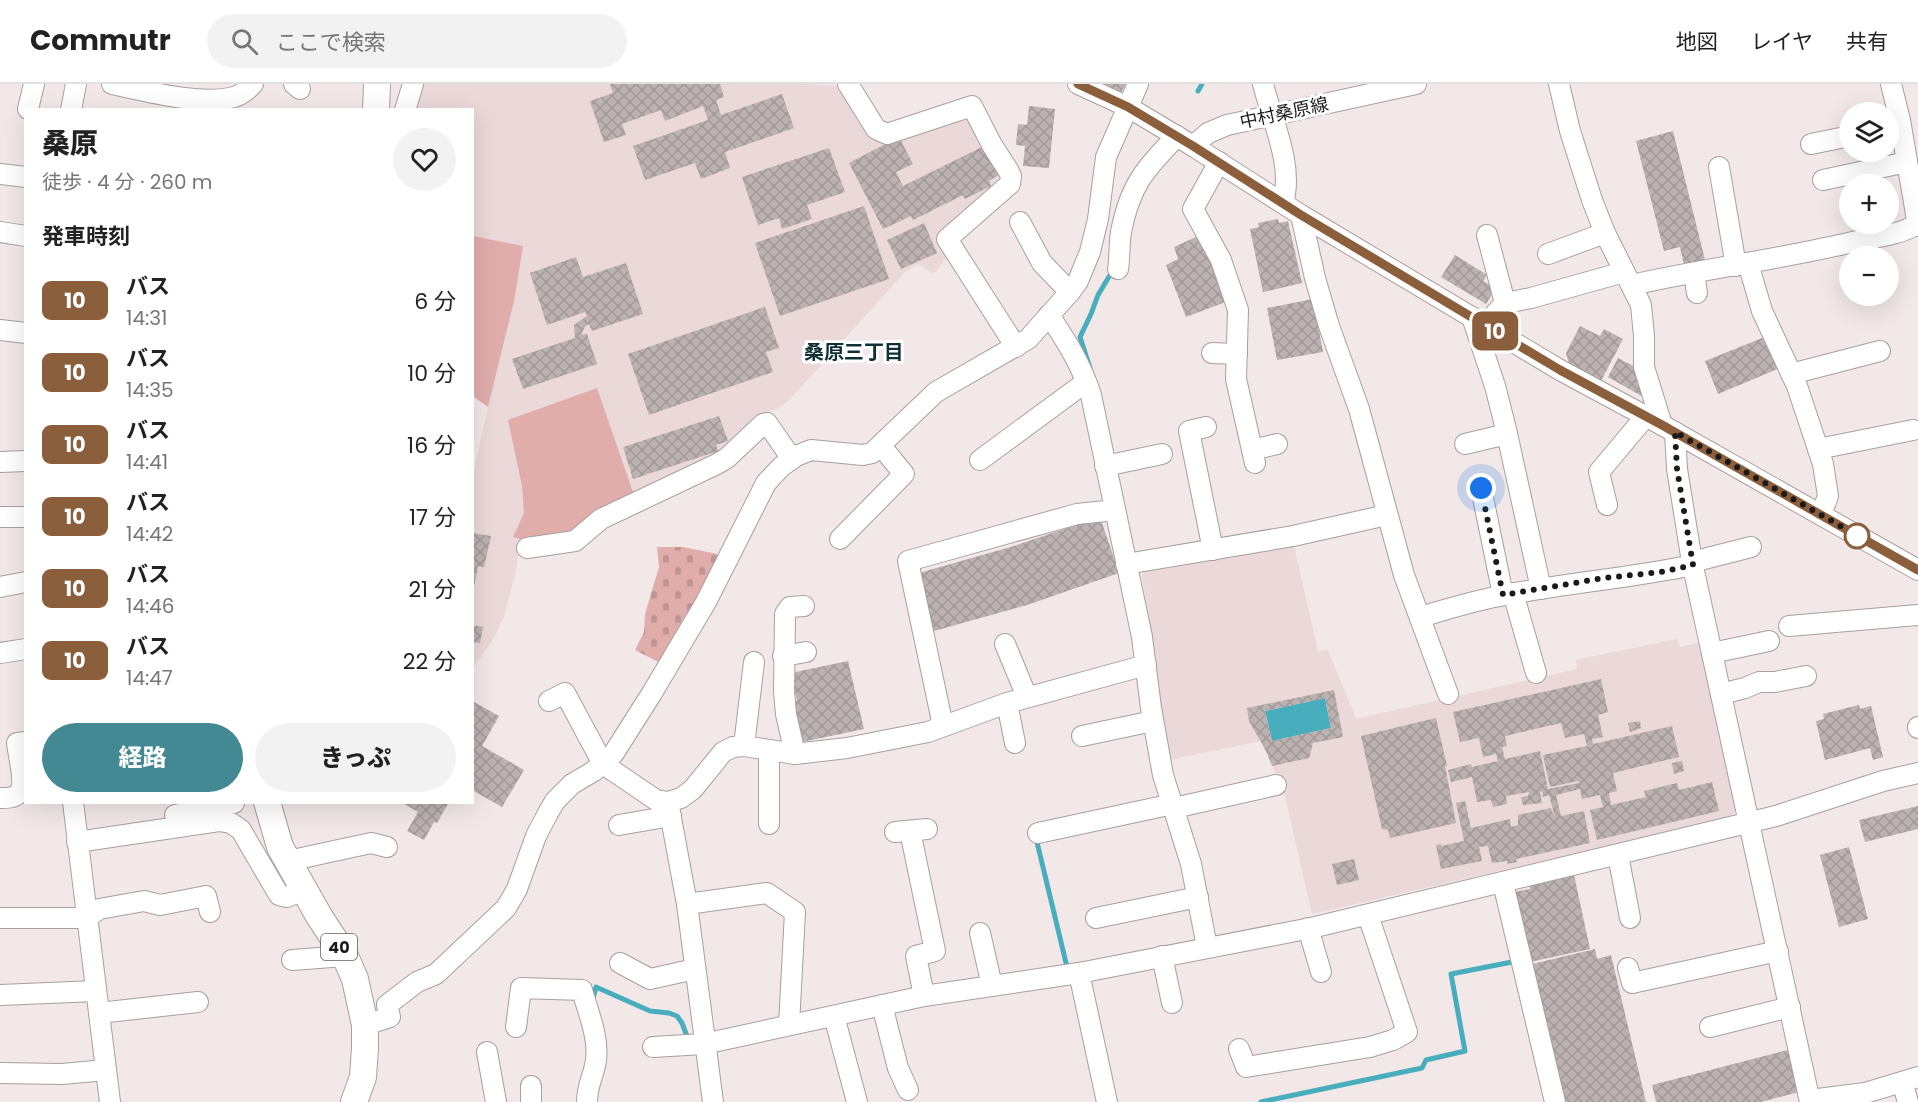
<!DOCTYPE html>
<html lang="ja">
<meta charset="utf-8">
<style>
:root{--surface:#fff;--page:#f2f2f2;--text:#222;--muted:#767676;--line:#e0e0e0;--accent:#438994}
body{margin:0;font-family:Poppins,"Noto Sans JP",sans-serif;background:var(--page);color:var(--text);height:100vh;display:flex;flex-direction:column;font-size:22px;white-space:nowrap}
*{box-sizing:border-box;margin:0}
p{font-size:20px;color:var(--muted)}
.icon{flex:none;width:33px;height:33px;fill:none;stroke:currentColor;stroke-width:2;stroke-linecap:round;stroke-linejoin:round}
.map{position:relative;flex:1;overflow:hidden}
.panel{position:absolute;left:24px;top:24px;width:450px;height:696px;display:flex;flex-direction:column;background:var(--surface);border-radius:0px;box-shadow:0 6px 24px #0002}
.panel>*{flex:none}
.badge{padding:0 12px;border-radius:9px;font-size:21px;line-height:39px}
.fabs{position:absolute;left:1839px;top:18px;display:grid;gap:12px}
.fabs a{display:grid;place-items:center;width:60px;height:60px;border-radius:50%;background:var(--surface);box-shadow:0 6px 24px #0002;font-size:30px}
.you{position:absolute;width:30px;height:30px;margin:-15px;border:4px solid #fff;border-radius:50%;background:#1a73e8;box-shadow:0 0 0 9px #1a73e833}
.map>.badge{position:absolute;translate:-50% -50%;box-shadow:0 0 0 3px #fff}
h2{padding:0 18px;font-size:22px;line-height:54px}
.round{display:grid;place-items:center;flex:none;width:63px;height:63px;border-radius:32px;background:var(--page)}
.overview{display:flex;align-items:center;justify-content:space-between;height:102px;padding:0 18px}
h1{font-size:28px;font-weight:800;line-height:45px}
.button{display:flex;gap:12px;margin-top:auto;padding:12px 18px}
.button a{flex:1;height:69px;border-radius:36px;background:var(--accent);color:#fff;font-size:24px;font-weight:800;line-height:69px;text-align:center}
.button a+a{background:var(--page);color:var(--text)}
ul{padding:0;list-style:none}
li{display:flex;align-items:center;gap:18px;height:72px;padding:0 18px}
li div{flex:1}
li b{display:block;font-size:22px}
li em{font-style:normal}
li .badge{min-width:66px;font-weight:700;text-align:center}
header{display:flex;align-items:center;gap:36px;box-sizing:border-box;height:84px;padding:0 30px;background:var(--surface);border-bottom:2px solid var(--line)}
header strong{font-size:28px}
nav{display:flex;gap:33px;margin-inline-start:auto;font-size:21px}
.search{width:420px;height:54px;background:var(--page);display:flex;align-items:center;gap:15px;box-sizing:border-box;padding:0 21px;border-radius:33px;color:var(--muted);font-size:22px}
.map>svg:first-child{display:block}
</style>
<header>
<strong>Commutr</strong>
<div class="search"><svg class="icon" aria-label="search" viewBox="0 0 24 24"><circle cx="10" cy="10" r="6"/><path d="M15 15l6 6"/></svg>ここで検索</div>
<nav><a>地図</a><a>レイヤ</a><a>共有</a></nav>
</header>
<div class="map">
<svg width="1918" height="1018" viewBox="0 0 1918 1018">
<defs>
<pattern id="cemetery-stones" width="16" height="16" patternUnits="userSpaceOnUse" patternTransform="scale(1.5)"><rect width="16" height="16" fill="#e0adab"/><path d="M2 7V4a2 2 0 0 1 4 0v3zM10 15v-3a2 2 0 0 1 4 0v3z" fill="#c09493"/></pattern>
<pattern id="building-cross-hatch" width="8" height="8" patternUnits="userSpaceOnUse" patternTransform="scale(1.5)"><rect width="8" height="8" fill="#bcb2b2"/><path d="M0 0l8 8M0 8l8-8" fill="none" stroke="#a19898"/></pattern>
</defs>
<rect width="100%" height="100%" fill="#f2e8e8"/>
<!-- built -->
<g fill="#ebd8d8">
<path d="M420,0H803L844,2L872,46L971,26L1005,90L936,188L932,189L922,182L916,181L904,189L793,312L781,323L759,332L723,370L526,457L520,455L516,487L504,533L494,554L473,584V390L488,323L473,312L472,26H412Z"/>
<path d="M1294,462L1318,567L1328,566L1356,635L1577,585L1576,576L1677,555L1680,563L1699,559L1736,726L1729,734L1312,830L1284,708L1261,657L1169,676L1153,583L1156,574L1142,494L1144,486Z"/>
</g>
<!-- cemetery -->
<path fill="url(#cemetery-stones)" d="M657,463H683L722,471L664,581L635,566L644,548L645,530L659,483Z"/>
<!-- garden -->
<g fill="#e0adab">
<path d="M473,152L523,162L514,217L488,323L473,312Z"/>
<path d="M597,304L634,411L577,448L526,457L513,453L524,429L522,402L508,336Z"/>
</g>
<!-- water -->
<path fill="#48adbc" d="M1325,614L1331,644L1272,657L1265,627Z"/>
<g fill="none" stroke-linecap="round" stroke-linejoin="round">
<!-- stream -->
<g stroke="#48adbc" stroke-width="5">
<path d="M1198,7L1202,0"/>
<path d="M1090,284L1080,253L1091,230L1098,211L1113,186"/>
<path d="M1036,754L1067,883"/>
<path d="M592,918L596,903L650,927L669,929L677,932L682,939L688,955"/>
<path d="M1261,1018L1422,984L1426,976L1465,967L1451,890L1517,877"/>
</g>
</g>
<!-- building -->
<g fill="url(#building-cross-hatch)" fill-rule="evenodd">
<path d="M610,0H720L724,13L716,16L721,31L782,10L794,44L725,68L730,84L701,95L695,79L645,96L633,62L708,36L703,22L665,37L661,26L622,40L626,51L604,58L590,17L613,9Z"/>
<path d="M1101,0H1126L1120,10Z"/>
<path d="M1029,22L1055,25L1049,84L1023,82L1025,62L1016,61L1018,40L1027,41Z"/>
<path d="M1673,47L1705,176L1684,181L1680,163L1664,167L1636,57Z"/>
<path d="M899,53L913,80L896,88L903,102L984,62L999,91L989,97L991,102L965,115L963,111L913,136L911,132L883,145L849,79Z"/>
<path d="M829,64L845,108L807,121L812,135L782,145L779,134L758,141L742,93Z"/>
<path d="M864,122L889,195L780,232L755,159Z"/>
<path d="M1278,135L1279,139L1288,137L1302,199L1263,208L1250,145L1259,143L1258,139Z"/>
<path d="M924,139L937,169L901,185L887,156Z"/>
<path d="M1200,151L1228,217L1186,233L1166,181L1178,175L1174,163Z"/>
<path d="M1455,171L1487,191L1483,197L1496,204L1486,220L1441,193Z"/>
<path d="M576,173L583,193L626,179L643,230L592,247L589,240L585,242L582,249L583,251L587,250L597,280L523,305L512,275L575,254L574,241L587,232L585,228L547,241L530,189Z"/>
<path d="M1313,215L1323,268L1277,276L1267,224Z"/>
<path d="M765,223L779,264L766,268L773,288L649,331L628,270Z"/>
<path d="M1580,242L1600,252L1604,245L1623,255L1601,297L1569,280L1566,269Z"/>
<path d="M1767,252L1780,284L1718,310L1705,277Z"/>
<path d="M1618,274L1639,285L1645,314L1608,293Z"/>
<path d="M719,332L728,357L716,361L718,367L633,395L623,363Z"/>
<path d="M1100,433L1119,489L1027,521L934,547L919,489L1014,462Z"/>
<path d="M472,449L491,452L484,483L478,482L474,503Z"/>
<path d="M472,541L483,543L480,559L472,558Z"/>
<path d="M848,577L864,645L802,658L794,618L797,617L791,589Z"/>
<path d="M1601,595L1608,628L1598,631L1603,653L1592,655L1593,660L1672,642L1679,673L1613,689L1617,707L1609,709L1611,721L1646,713L1644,707L1677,699L1679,706L1712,698L1719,727L1597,756L1590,726L1603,723L1600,711L1582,715L1580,705L1556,711L1561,732L1584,727L1590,759L1516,775L1517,778L1507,780V777L1492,779L1488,762L1479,763L1482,777L1441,785L1436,761L1441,760V762L1464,757L1456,719L1465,717L1471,744L1510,735L1511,743L1518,741V731L1551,724L1555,733L1549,711L1543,713L1542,707L1540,708L1542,719L1523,721L1521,713L1528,712L1529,708L1506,712L1507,720L1493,723L1491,716L1477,718L1472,693L1451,698L1448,686L1471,680L1472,683L1498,677L1496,670L1483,673L1479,654L1460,658L1453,628ZM1561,639L1565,654L1584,650L1587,662L1543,671L1550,703L1578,697L1579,699L1548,705L1540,667L1505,675L1502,663L1507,662L1505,652Z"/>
<path d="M1334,606L1343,653L1313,659L1309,674L1272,682L1266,667L1249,637L1247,624ZM1325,614L1331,644L1272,657L1265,627Z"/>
<path d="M474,618L499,632L482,662L524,686L502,723L472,706V621Z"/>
<path d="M1859,621L1860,625L1871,622L1883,673L1873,676L1870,664L1825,676L1816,637L1824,635L1823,630Z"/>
<path d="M1436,634L1447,682H1445L1456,739L1390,754L1388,746L1382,745L1361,652Z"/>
<path d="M1640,637L1641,644L1630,648L1628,639Z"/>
<path d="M1682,677L1684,687L1674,690L1672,679Z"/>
<path d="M401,718H449L437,739L434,738L424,756L407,747L418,728Z"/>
<path d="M1918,722V745L1865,758L1859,736Z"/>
<path d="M1849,763L1868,835L1839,843L1820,771Z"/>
<path d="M1354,775L1359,796L1337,801L1332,780Z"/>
<path d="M1574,791L1590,865L1530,878L1514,808L1530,805L1529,800Z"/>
<path d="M1595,865L1597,875L1611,871L1646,1018H1560L1528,881Z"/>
<path d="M1788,966L1799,1008L1761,1018H1656L1652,1001Z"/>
</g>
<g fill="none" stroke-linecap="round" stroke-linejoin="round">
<defs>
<g id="minor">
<path d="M112,0C145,7 202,22 234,13C242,11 247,6 253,0"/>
<path d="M294,0L300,5"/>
<path d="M848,0L876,45L887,50L972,22L992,61L1008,86L1011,92L1010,100L947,155L1016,263"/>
<path d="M1078,0L1128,23L1193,62L1301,131L1560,286L1662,341L1918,486"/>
<path d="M1263,0C1272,37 1294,81 1283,119"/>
<path d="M1559,0L1570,47L1592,116L1605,149L1641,221L1644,252V283L1662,341"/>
<path d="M1891,0L1900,36L1918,142"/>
<path d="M28,25L34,0"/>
<path d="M71,26L76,0"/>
<path d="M405,26L413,0"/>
<path d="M1811,60L1850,52"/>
<path d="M1193,62L1208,49L1227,41L1416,0"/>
<path d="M1219,78L1193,125L1221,176L1238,226L1236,295L1255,379"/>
<path d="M1719,83L1736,182"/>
<path d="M0,90L26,93"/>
<path d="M1823,96L1907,78"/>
<path d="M1301,131L1315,194L1329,242L1359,325L1404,491L1448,610"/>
<path d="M1020,138L1042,179L1070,208"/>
<path d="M0,148L26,152"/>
<path d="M1487,151L1505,219"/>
<path d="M1548,170L1605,149"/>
<path d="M1748,179L1762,227L1797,302L1823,380L1828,412L1821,431"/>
<path d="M1118,185C1120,173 1119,160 1121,148C1130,101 1145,85 1177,52"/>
<path d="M1694,189L1697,209"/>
<path d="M1632,201C1707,184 1783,175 1857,157C1876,153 1902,151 1918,139"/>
<path d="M1049,231C1067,258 1081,280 1091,311L1142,553L1151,624L1163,691L1191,780L1207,863"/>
<path d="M1472,233L1495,302L1506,345L1541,505"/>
<path d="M1485,241L1505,219L1531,214L1624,188"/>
<path d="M0,246L26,249"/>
<path d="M1212,269L1237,270"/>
<path d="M1791,290L1880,267"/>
<path d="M1206,343L1189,347L1213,466"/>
<path d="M1675,348L1677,385L1692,478L1810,1018"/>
<path d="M1465,360L1507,350"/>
<path d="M1818,365L1913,346"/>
<path d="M1252,366L1277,360"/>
<path d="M980,376L1086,298"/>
<path d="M0,378L26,377"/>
<path d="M1105,382L1162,370"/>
<path d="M1481,404L1503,511"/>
<path d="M1607,421L1599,388L1646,332"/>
<path d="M0,433H26"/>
<path d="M840,455L904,390L881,362"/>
<path d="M527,464L575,457L601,435L717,380L727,374L763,340L767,339L792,375"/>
<path d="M1692,478L1751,463"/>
<path d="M1126,480L1293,452L1387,431"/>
<path d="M0,503L26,498"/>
<path d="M1513,509L1536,589"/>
<path d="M1420,533C1448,525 1476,516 1505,511C1567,499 1631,494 1693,481"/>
<path d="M1789,542L1918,531"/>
<path d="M1005,560L1027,613"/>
<path d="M0,569L26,565"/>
<path d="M1712,569L1769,557"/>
<path d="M783,572L806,568"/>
<path d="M1721,610L1745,604L1759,598H1775L1806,592"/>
<path d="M549,617L565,609L603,680L656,716L668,718L681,714L693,705L723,668L733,663L744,662L795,670L847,664L928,648L1007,619L1146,581"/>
<path d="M1007,619L1015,659"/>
<path d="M943,642L908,477L1077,430L1115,426"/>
<path d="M1918,643V644"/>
<path d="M1082,652L1153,637"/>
<path d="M744,662L754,578"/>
<path d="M795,670L786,630L784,608L785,530L790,523L804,522"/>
<path d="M0,714C6,714 14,714 18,710C27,702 18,670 17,659L26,658"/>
<path d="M73,718L110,1018"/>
<path d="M668,718L687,820L713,1018"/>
<path d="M1174,724L1276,701"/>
<path d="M175,731L234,719"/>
<path d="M769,740V666"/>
<path d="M619,741L671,732"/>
<path d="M910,747L935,867L916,872L924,912"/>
<path d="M895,748L927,745"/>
<path d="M1038,749L1173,720"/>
<path d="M77,758L219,737L231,739L241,746L279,811L287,813L303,806"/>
<path d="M1618,771L1630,834"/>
<path d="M288,777L371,759L387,763"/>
<path d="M1503,799L1555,1018"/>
<path d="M687,820L767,809L795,828L789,941"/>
<path d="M0,834H87L99,825L144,817L160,821L206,812L210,828"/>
<path d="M1096,834L1198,813"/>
<path d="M1308,844L1321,888"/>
<path d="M980,849L992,902"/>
<path d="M1162,872L1172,919"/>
<path d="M292,876L345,872"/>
<path d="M620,879L650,895L695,885"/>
<path d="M1628,884L1632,899L1778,867"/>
<path d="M1079,889L1107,1018"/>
<path d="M0,911L96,907"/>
<path d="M882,921L898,984L908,1006"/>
<path d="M99,929L198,918"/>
<path d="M834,932L857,1018"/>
<path d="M365,941L390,933L387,921L417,898L436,890L506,824L517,805L536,752L548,729L555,717L572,700L594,687L614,669L652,609L706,518L766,399L781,383L796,372L811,366L863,371L872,369L936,308L1028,255L1070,208L1078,197L1090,168L1098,135L1106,73L1138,0"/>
<path d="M516,943L521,904L582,906C588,928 599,953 596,976C594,992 587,1000 587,1018"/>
<path d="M1710,943L1790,923"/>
<path d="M653,963L704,960L924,912L1079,889L1311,844L1776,732L1883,697L1918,689"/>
<path d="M1239,965L1246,983L1370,963L1393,956L1407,948L1368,831"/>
<path d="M487,968L496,1018"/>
<path d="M0,989L62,990L106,986"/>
<path d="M1902,998L1908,1018"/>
<path d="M531,1002V1018"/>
<path d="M1810,1016L1865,1009L1918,993"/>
</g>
<g id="major">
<path d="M376,26L377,0"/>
<path d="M267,718L280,763L319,832L345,872L355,895L365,941V964L363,993L354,1018"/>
</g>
</defs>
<!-- minor casing -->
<use href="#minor" stroke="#a89f9e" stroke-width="22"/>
<!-- major casing -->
<use href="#major" stroke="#a89f9e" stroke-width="28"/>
<!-- minor -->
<use href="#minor" stroke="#fff" stroke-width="20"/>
<!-- major -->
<use href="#major" stroke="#fff" stroke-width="26"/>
</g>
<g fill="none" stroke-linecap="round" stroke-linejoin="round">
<defs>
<path id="line" d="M1078,0L1128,23L1193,62L1301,131L1560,286L1662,341L1918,486"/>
</defs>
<!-- line casing -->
<use href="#line" stroke="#fff" stroke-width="14"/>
<!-- line -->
<use href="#line" stroke="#8b5e3c" stroke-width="9"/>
<!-- walk -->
<path stroke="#1c1919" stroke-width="6" stroke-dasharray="0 10.8" d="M1481,404L1503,511L1604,494L1661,488L1693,481L1677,385L1675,348L1860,453L1857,452"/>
</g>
<!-- markers -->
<circle fill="#fff" stroke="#8b5e3c" stroke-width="3" cx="1857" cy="452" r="12"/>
<g text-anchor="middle" stroke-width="6" stroke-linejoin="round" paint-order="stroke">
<!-- shield labels -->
<rect fill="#fff" stroke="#605e5e" stroke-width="1.5" x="321" y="850" width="36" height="26" rx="4.5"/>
<g font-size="16" font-weight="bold" fill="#1c1919">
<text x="339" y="869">40</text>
</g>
<!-- street labels -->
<g font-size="18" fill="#1c1919" stroke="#fff">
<text transform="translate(1284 29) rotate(-12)" y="6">中村桑原線</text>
</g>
<!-- neighbourhood labels -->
<g font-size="20" font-weight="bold" fill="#0d3035" stroke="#fff">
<text x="854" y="275">桑原三丁目</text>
</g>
</g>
</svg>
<div class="fabs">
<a><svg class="icon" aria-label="layers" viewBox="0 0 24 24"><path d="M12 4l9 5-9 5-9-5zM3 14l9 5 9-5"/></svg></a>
<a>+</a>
<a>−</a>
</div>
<div class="you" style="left:1481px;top:404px"></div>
<b class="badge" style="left:1495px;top:247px;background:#8b5e3c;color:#fff">10</b>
<section class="panel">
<div class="overview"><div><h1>桑原</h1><p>徒歩 · 4 分 · 260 m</p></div><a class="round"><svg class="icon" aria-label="heart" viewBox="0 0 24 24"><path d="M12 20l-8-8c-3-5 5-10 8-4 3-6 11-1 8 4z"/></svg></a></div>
<h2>発車時刻</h2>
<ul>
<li><span class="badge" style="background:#8b5e3c;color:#fff">10</span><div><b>バス</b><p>14:31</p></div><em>6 分</em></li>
<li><span class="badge" style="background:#8b5e3c;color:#fff">10</span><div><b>バス</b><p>14:35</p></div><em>10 分</em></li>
<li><span class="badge" style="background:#8b5e3c;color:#fff">10</span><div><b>バス</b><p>14:41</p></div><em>16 分</em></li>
<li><span class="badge" style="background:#8b5e3c;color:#fff">10</span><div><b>バス</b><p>14:42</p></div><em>17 分</em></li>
<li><span class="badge" style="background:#8b5e3c;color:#fff">10</span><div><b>バス</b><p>14:46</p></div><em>21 分</em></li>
<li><span class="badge" style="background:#8b5e3c;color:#fff">10</span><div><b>バス</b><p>14:47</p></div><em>22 分</em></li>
</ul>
<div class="button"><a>経路</a><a>きっぷ</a></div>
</section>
</div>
